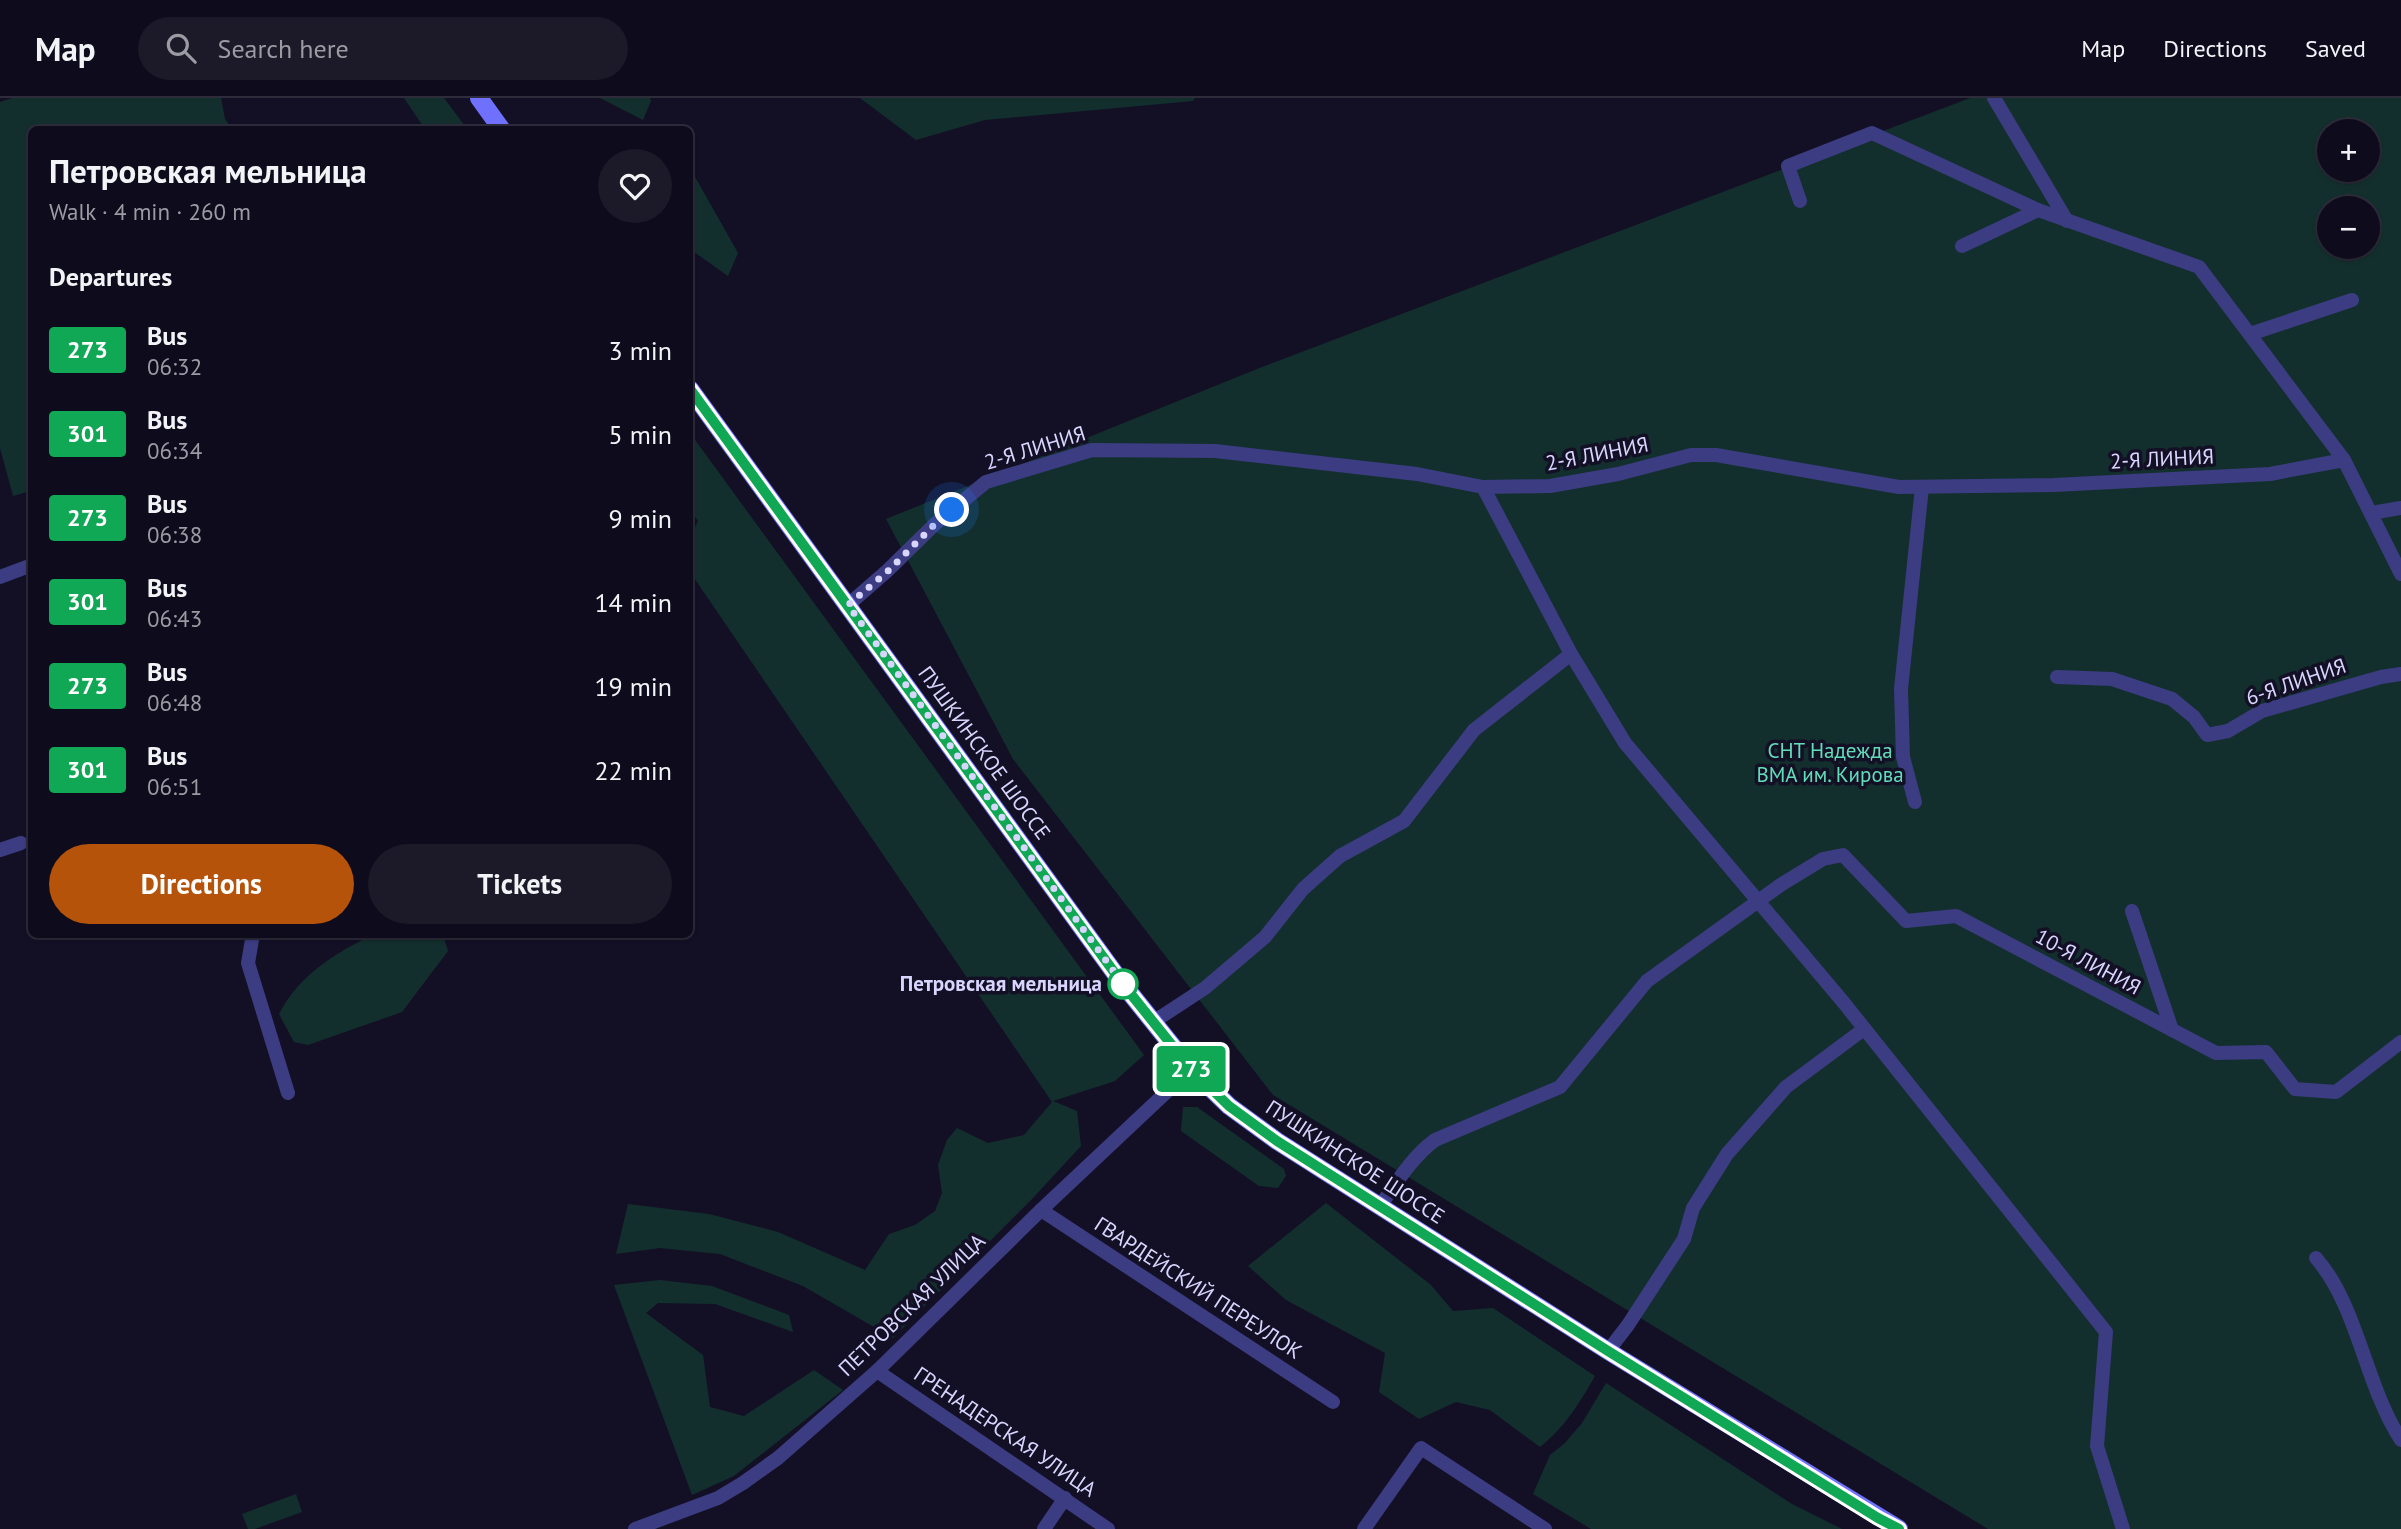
<!DOCTYPE html>
<meta charset="utf-8">
<style>
:root{--surface:#0e0c1c;--page:#1c1a29;--text:#f1f3f6;--muted:#9b9ba3;--line:#2e2c3b;--accent:#b45309}
body{margin:0;font-family:"PT Sans",sans-serif;background:var(--page);color:var(--text);height:100vh;display:flex;flex-direction:column;font-size:26px;white-space:nowrap}
*{box-sizing:border-box;margin:0}
p{font-size:23px;color:var(--muted)}
.icon{flex:none;width:38px;height:38px;fill:none;stroke:currentColor;stroke-width:2;stroke-linecap:round;stroke-linejoin:round}
.map{position:relative;flex:1;overflow:hidden}
.drawer{position:absolute;left:28px;top:28px;width:665px;height:812px;display:flex;flex-direction:column;background:var(--surface);border-radius:10px;box-shadow:0 2px 5px #0004,0 0 0 2px var(--line)}
.drawer>*{flex:none}
.badge{padding:0 14px;border-radius:5px;font-size:24px;line-height:46px}
.controls{position:absolute;left:2317px;top:21px;display:grid;gap:14px}
.controls a{display:grid;place-items:center;width:63px;height:63px;border-radius:50%;background:var(--surface);box-shadow:0 2px 5px #0004,0 0 0 2px var(--line);font-size:35px}
.you{position:absolute;width:35px;height:35px;margin:-18px;border:5px solid #fff;border-radius:50%;background:#1a73e8;box-shadow:0 0 0 10px #1a73e833}
.map>.badge{position:absolute;translate:-50% -50%;box-shadow:0 0 0 4px #fff}
h2{padding:0 21px;font-size:26px;line-height:63px}
.round{display:grid;place-items:center;flex:none;width:74px;height:74px;border-radius:37px;background:var(--page)}
.summary{display:flex;align-items:center;justify-content:space-between;height:119px;padding:0 21px}
h1{font-size:33px;font-weight:700;line-height:52px}
.primary-button{display:flex;gap:14px;margin-top:auto;padding:14px 21px}
.primary-button a{flex:1;height:80px;border-radius:42px;background:var(--accent);color:#fff;font-size:28px;font-weight:700;line-height:80px;text-align:center}
.primary-button a+a{background:var(--page);color:var(--text)}
ul{padding:0;list-style:none}
li{display:flex;align-items:center;gap:21px;height:84px;padding:0 21px}
li div{flex:1}
li b{display:block;font-size:26px}
li em{font-style:normal}
li .badge{min-width:77px;font-weight:700;text-align:center}
header{display:flex;align-items:center;gap:42px;box-sizing:border-box;height:98px;padding:0 35px;background:var(--surface);border-bottom:2px solid var(--line)}
header strong{font-size:33px}
nav{display:flex;gap:38px;margin-inline-start:auto;font-size:24px}
.search{width:490px;height:63px;background:var(--page);display:flex;align-items:center;gap:18px;box-sizing:border-box;padding:0 24px;border-radius:38px;color:var(--muted);font-size:26px}
.map>svg:first-child{display:block}
</style>
<header>
<strong>Map</strong>
<div class="search"><svg class="icon" aria-label="search" viewBox="0 0 24 24"><circle cx="10" cy="10" r="6"/><path d="M15 15l6 6"/></svg>Search here</div>
<nav><a>Map</a><a>Directions</a><a>Saved</a></nav>
</header>
<div class="map">
<svg width="2401" height="1431" viewBox="0 0 2401 1431">
<rect width="100%" height="100%" fill="#131026"/>
<!-- green -->
<g fill="#132f2d" fill-rule="evenodd">
<path d="M12,0H221L225,21L232,31L32,32L31,393L13,398L0,350V4Z"/>
<path d="M404,0H444L467,31H425Z"/>
<path d="M600,0H650L651,3L643,22Z"/>
<path d="M860,0H1195L1193,3L985,22L916,42Z"/>
<path d="M1970,0H2401V1431H1988L1273,997L1013,661L886,421L1262,269ZM2329,33H2368V72H2329ZM2329,110H2368V149H2329Z"/>
<path d="M690,70L738,155L728,178L690,151Z"/>
<path d="M690,335L1144,957L1115,983L1053,1003L1077,1013L1081,1048L1032,1101L893,1240L803,1188L720,1156L660,1150L616,1156L628,1106L709,1116L778,1134L865,1172L889,1136L915,1127L935,1113L942,1095L938,1067L947,1042L957,1030L988,1045L1024,1037L1052,1004L690,474V440L698,423L690,412Z"/>
<path d="M375,836L443,837L448,853L402,914L308,947L294,944L279,916C299,877 336,854 375,836Z"/>
<path d="M1183,1009H1197L1284,1071L1286,1078L1278,1090L1259,1088L1181,1033Z"/>
<path d="M1326,1105L1431,1187L1453,1213L1493,1210L1595,1278C1579,1306 1565,1329 1540,1349L1490,1312L1456,1304L1419,1321L1379,1294L1385,1255L1286,1202L1248,1168Z"/>
<path d="M660,1182L712,1188L789,1217L793,1234L715,1206L658,1205L646,1215L703,1257L710,1309L744,1318L814,1272L843,1292L734,1378L692,1397L614,1187Z"/>
<path d="M1606,1285L1792,1406L1842,1431H1591L1533,1396L1550,1357L1565,1345L1582,1325Z"/>
<path d="M296,1396L302,1414L255,1431H248L242,1416Z"/>
</g>
<g fill="none" stroke-linecap="round" stroke-linejoin="round">
<!-- street -->
<g stroke="#3c3c83" stroke-width="14">
<path d="M1994,0L2067,123"/>
<path d="M1800,103L1788,68L1872,35L2038,112L2199,169L2344,362"/>
<path d="M1962,148L2038,112"/>
<path d="M2250,236L2352,202"/>
<path d="M1483,389L1571,556L1625,645L1844,905L2106,1234L2097,1348L2123,1431"/>
<path d="M2371,415L2401,410"/>
<path d="M0,479L32,467"/>
<path d="M848,507L887,473L935,426L986,384L1092,352L1215,353L1417,376L1483,389L1550,388L1618,376L1691,357H1716L1899,389L2054,387L2270,376L2344,362L2401,476"/>
<path d="M2057,579L2112,581L2172,601L2194,619L2207,637L2228,633L2262,613L2381,579L2401,576"/>
<path d="M1915,704L1903,659L1901,591L1922,389"/>
<path d="M0,752L21,745"/>
<path d="M2132,813L2172,932"/>
<path d="M253,836L248,865L288,995"/>
<path d="M1153,924L1205,890L1265,839L1303,791L1340,758L1404,723L1474,632L1571,556"/>
<path d="M1380,1108C1397,1084 1412,1059 1435,1042L1560,989L1647,883L1782,786L1823,761L1843,757L1906,823L1956,818L2216,955L2266,954L2295,991L2336,994L2401,944"/>
<path d="M1041,1112L1333,1304"/>
<path d="M2316,1160C2358,1208 2365,1287 2401,1342"/>
<path d="M1608,1253L1628,1227L1684,1141L1693,1110L1727,1056L1786,989L1864,931"/>
<path d="M877,1273L1108,1431"/>
<path d="M635,1431L718,1400L743,1385L778,1360L877,1273L1041,1112L1191,971"/>
<path d="M1044,1431L1065,1400"/>
<path d="M1364,1431L1421,1350L1545,1431"/>
</g>
<!-- secondary -->
<g stroke="#6f70fc" stroke-width="18">
<path d="M479,0L502,32"/>
<path d="M690,291L1122,885L1191,971L1229,1008L1277,1043L1608,1253L1899,1431"/>
</g>
</g>
<g fill="none" stroke-linecap="round" stroke-linejoin="round">
<defs>
<path id="line" d="M690,291L1122,885L1191,971L1229,1008L1277,1043L1608,1253L1878,1420L1899,1431"/>
</defs>
<!-- line casing -->
<use href="#line" stroke="#fff" stroke-width="16"/>
<!-- line -->
<use href="#line" stroke="#10a855" stroke-width="10"/>
<!-- walk -->
<path stroke="#d8d5fe" stroke-width="7" stroke-dasharray="0 12.6" d="M952,412L935,426L887,474L848,507L1123,886"/>
</g>
<!-- markers -->
<circle fill="#fff" stroke="#10a855" stroke-width="3.5" cx="1123" cy="886" r="14"/>
<g text-anchor="middle" stroke-width="7" stroke-linejoin="round" paint-order="stroke">
<!-- street labels -->
<g font-size="21" fill="#d8d5fe" stroke="#131026">
<text transform="translate(1035 350) rotate(-17)" y="7">2-Я ЛИНИЯ</text>
<text transform="translate(1597 356) rotate(-11)" y="7">2-Я ЛИНИЯ</text>
<text transform="translate(2162 361) rotate(-3)" y="7">2-Я ЛИНИЯ</text>
<text transform="translate(2296 584) rotate(-19)" y="7">6-Я ЛИНИЯ</text>
<text transform="translate(984 655) rotate(54)" y="7">ПУШКИНСКОЕ ШОССЕ</text>
<text transform="translate(2088 864) rotate(28)" y="7">10-Я ЛИНИЯ</text>
<text transform="translate(1355 1064) rotate(33)" y="7">ПУШКИНСКОЕ ШОССЕ</text>
<text transform="translate(1198 1190) rotate(33)" y="7">ГВАРДЕЙСКИЙ ПЕРЕУЛОК</text>
<text transform="translate(912 1207) rotate(-44)" y="7">ПЕТРОВСКАЯ УЛИЦА</text>
<text transform="translate(1005 1334) rotate(34)" y="7">ГРЕНАДЕРСКАЯ УЛИЦА</text>
</g>
<!-- park labels -->
<g font-size="21" fill="#62ddba" stroke="#131026">
<text x="1830" y="660">СНТ Надежда<tspan x="1830" dy="24">ВМА им. Кирова</tspan></text>
</g>
<!-- stop labels -->
<g font-size="21" font-weight="bold" fill="#d8d5fe" stroke="#131026" text-anchor="end">
<text x="1102" y="893">Петровская мельница</text>
</g>
</g>
</svg>
<div class="controls">
<a>+</a>
<a>−</a>
</div>
<div class="you" style="left:952px;top:412px"></div>
<b class="badge" style="left:1191px;top:971px;background:#10a855;color:#fff">273</b>
<section class="drawer">
<div class="summary"><div><h1>Петровская мельница</h1><p>Walk · 4 min · 260 m</p></div><a class="round"><svg class="icon" aria-label="heart" viewBox="0 0 24 24"><path d="M12 20l-8-8c-3-5 5-10 8-4 3-6 11-1 8 4z"/></svg></a></div>
<h2>Departures</h2>
<ul>
<li><span class="badge" style="background:#10a855;color:#fff">273</span><div><b>Bus</b><p>06:32</p></div><em>3 min</em></li>
<li><span class="badge" style="background:#10a855;color:#fff">301</span><div><b>Bus</b><p>06:34</p></div><em>5 min</em></li>
<li><span class="badge" style="background:#10a855;color:#fff">273</span><div><b>Bus</b><p>06:38</p></div><em>9 min</em></li>
<li><span class="badge" style="background:#10a855;color:#fff">301</span><div><b>Bus</b><p>06:43</p></div><em>14 min</em></li>
<li><span class="badge" style="background:#10a855;color:#fff">273</span><div><b>Bus</b><p>06:48</p></div><em>19 min</em></li>
<li><span class="badge" style="background:#10a855;color:#fff">301</span><div><b>Bus</b><p>06:51</p></div><em>22 min</em></li>
</ul>
<div class="primary-button"><a>Directions</a><a>Tickets</a></div>
</section>
</div>
